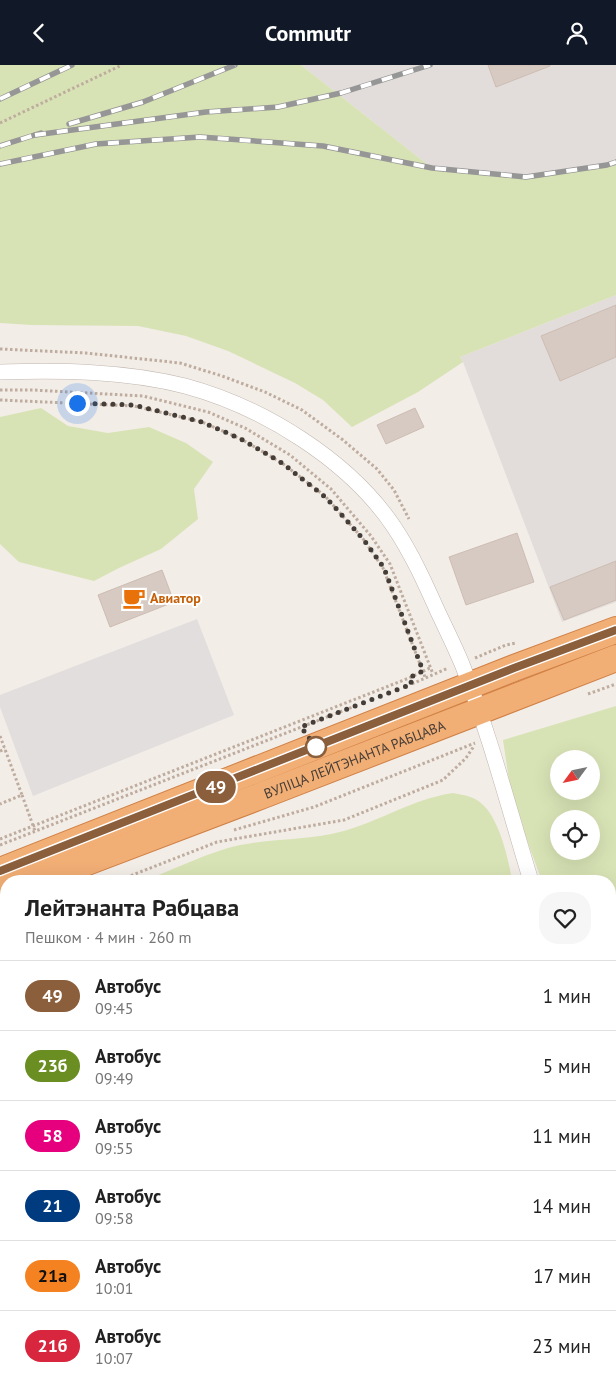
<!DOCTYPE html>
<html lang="ru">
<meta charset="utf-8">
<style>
:root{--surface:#fff;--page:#f6f6f6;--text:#222;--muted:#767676;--line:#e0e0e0;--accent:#111827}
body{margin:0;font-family:"PT Sans",sans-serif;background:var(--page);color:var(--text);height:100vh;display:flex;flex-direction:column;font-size:19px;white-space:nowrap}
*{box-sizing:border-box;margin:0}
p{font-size:16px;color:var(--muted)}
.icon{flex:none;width:28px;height:28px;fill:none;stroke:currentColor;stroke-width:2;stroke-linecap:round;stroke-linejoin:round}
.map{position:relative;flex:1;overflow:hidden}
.drawer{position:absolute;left:0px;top:810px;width:616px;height:516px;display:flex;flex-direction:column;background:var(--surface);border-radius:20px 20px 0 0;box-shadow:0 5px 20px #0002}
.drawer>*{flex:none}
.badge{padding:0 10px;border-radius:16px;font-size:18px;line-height:32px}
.needle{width:32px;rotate:237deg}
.buttons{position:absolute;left:550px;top:685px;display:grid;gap:10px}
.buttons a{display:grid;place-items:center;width:50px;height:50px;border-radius:50%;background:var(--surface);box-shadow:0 5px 20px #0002;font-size:25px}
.you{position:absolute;width:25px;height:25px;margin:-12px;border:4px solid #fff;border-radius:50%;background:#1a73e8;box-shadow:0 0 0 8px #1a73e833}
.map>.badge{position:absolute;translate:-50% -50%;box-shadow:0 0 0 2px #fff}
.round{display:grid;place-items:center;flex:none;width:52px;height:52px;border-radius:20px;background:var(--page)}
.summary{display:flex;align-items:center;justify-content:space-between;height:85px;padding:0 25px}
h1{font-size:24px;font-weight:700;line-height:38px}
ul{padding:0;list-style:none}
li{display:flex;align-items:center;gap:15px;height:70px;padding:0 25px;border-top:1px solid var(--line)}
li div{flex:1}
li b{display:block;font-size:19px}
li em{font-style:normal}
li .badge{min-width:55px;font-weight:700;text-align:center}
header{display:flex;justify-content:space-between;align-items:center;height:65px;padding:0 25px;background:var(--accent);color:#fff;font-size:22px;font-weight:700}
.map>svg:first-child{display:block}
</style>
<header><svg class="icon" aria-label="back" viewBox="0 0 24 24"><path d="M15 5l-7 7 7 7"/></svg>Commutr<svg class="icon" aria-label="person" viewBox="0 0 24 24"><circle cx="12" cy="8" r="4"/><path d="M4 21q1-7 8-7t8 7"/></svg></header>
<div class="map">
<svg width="616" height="1326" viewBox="0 0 616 1326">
<rect width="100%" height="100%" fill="#f3ede8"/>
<!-- residential -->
<path fill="#e6ded7" d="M6,1075V1320H610V1098L616,1123V1326H0V1078Z"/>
<!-- industrial -->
<g fill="#e2ddda">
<path d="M301,0H616V97L607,100L526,112L432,103Z"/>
<path d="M616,230V537L562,557L463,297L460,292Z"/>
</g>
<!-- green -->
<g fill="#d8e3b5" fill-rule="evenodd">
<path d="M0,0H301L432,103L526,112L607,100L616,97V230L460,292L463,297L418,327L352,362L323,335L295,318L228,286L186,271L138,261L31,260L0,258Z"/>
<path d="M41,343L68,361L108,368L149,362L186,378L213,397L194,424L198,454L161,484L119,503L94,516L19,497L0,479V352Z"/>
<path d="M616,641V1014L610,998V816H542L512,735L503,675ZM559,694H591V726H559ZM559,754H591V786H559Z"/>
<path d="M453,728C463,730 474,731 482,739C499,753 509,795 512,816H144C175,804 208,787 240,780C270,774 301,775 331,769C373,761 410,734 453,728Z"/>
<path d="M6,871V1042L0,1046V874Z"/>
</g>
<!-- parking -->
<path fill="#e1dedd" d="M197,554L234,650L33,731L0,642V630Z"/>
<!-- building -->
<g fill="#d6cac2" stroke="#cdbdb3">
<path d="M488,0H550V1L496,22Z"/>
<path d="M616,240V292L560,316L541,271Z"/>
<path d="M415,343L424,362L386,379L377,360Z"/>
<path d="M517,468L534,517L466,540L449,492Z"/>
<path d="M616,496V535L564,555L550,522Z"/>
<path d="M162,505L174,537L110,562L98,530Z"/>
</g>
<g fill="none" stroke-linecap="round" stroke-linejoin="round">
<defs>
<g id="street">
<path d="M0,307C61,305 126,306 185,321C263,342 349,395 394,462C412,489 425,518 438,547C446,564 455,582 462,599C490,670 509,744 531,816"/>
<path d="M610,1029L616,1044"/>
<path d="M0,1065L6,1062"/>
<path d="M610,1088L616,1086"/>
<path d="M102,1320L105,1326"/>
<path d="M388,1320L391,1326"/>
<path d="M76,1326L90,1320"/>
</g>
<g id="highway">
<path d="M0,806L514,603L616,565"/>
<path id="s1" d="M37,816L263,730L616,593"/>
<path d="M0,830L6,828"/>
</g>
</defs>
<!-- street casing -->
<use href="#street" stroke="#c0b6af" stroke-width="16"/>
<!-- highway casing -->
<use href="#highway" stroke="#d08045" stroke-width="28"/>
<!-- path -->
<g stroke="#beac9e" stroke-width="3" stroke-dasharray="2.5 2.5" stroke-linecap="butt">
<path d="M0,58L122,0"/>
<path d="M0,284L86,288L180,298L222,311L265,327L302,345L343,375L377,404L394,425L409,454"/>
<path d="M0,325H33L143,331L208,347L245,363L290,390L331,424L371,471L390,499L433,609"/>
<path d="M0,335L134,341L202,357L241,374L282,398L325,431L364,475L383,503L425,612"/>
<path d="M475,593L506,580L516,578"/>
<path d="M412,619L448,603"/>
<path d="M588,629L616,619"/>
<path d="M0,671L22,730L0,739"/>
<path d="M0,686L5,684"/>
<path d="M22,730L35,766"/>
<path d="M234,765L314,742L475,678"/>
<path d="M0,774L409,613L430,603"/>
<path d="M0,780L355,641"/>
<path d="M117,816L217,777L344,755L443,715L466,693L474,681"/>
<path d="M0,857L6,854"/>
<path d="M0,862L6,860"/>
</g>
<!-- street -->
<use href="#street" stroke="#fff" stroke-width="15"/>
<!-- highway -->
<use href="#highway" stroke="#f1ae75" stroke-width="26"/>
<defs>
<g id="rail">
<path d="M0,34L72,0"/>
<path d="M69,59L143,37L235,0"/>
<path d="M35,70L206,47L278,42L341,28L430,0"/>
<path d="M0,81L41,68"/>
<path d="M0,99L96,79L200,72L323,81L432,103L526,112L607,100L616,97"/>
</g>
</defs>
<!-- rail casing -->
<use href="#rail" stroke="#969696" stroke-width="5.5"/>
<!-- rail -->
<use href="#rail" stroke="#fff" stroke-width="4" stroke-dasharray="11" stroke-linecap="butt"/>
</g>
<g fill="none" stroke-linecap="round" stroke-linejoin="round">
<defs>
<path id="line" d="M0,806L514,603L616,565"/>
</defs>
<!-- line casing -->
<use href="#line" stroke="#fff" stroke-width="11"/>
<!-- line -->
<use href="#line" stroke="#8b5e3c" stroke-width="8"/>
<!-- walk -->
<path stroke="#453d37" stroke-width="5" stroke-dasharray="0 9" d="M77,338L134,340L202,357L241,374L282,398L324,431L332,439L364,475L384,503L423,606L409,613L412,619L301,662L316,682"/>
</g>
<!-- icons -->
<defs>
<symbol id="cafe-bare" viewBox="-9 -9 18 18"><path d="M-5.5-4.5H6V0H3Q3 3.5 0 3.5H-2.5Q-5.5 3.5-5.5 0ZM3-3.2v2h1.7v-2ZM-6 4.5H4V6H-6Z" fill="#e8710a" stroke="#fff" stroke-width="2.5" paint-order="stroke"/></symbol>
</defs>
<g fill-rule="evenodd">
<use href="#cafe-bare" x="118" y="517" width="32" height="32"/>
</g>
<!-- markers -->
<circle fill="#fff" stroke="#8b5e3c" stroke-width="2.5" cx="316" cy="682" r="10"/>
<g text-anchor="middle" stroke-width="4" stroke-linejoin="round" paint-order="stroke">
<!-- food labels -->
<g font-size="14" font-weight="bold" fill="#c56008" stroke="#fff" text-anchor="start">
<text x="150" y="538">Авиатор</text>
</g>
<!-- street labels -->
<g font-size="14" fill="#453d37" stroke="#fff">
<text dy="5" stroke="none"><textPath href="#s1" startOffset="340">ВУЛІЦА ЛЕЙТЭНАНТА РАБЦАВА</textPath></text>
</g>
</g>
</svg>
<div class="buttons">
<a><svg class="needle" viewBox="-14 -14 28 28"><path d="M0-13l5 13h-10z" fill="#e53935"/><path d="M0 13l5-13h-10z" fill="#767676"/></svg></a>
<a><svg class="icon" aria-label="locate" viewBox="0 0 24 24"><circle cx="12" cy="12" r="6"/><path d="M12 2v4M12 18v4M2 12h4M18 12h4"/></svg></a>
</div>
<div class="you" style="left:77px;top:338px"></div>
<b class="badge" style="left:216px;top:722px;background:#8b5e3c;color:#fff">49</b>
<section class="drawer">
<div class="summary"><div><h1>Лейтэнанта Рабцава</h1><p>Пешком · 4 мин · 260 m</p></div><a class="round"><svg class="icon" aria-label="heart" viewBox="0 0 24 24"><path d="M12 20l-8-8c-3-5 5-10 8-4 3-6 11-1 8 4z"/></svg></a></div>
<ul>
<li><span class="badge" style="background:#8b5e3c;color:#fff">49</span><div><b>Автобус</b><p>09:45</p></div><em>1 мин</em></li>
<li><span class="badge" style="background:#6b8e23;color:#fff">23б</span><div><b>Автобус</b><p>09:49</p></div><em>5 мин</em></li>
<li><span class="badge" style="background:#e6007e;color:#fff">58</span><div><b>Автобус</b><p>09:55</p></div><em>11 мин</em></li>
<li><span class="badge" style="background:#003b80;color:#fff">21</span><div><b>Автобус</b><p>09:58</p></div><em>14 мин</em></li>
<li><span class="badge" style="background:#f58220;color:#111">21а</span><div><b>Автобус</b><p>10:01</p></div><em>17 мин</em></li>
<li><span class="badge" style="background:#d7263d;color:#fff">21б</span><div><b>Автобус</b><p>10:07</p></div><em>23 мин</em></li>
</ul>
</section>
</div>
